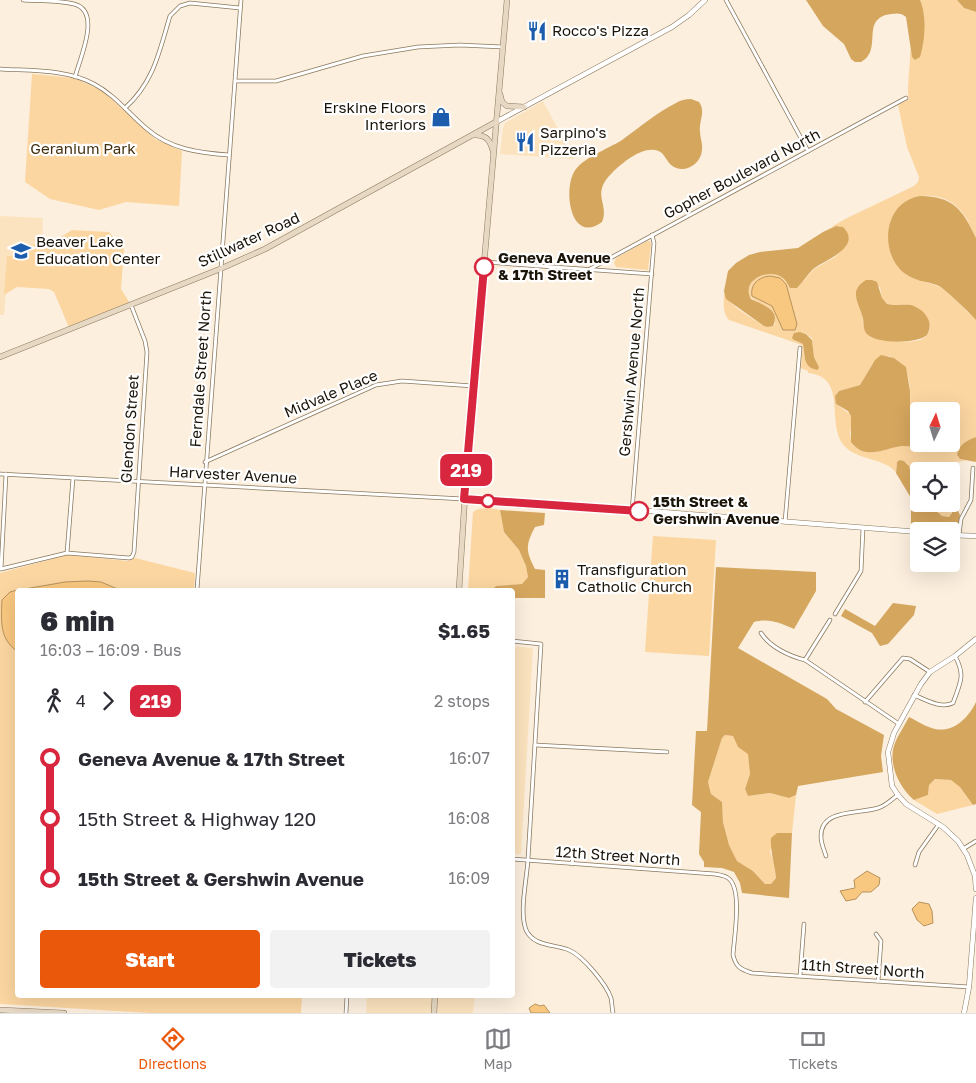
<!DOCTYPE html>
<meta charset="utf-8">
<style>
:root{--surface:#fff;--page:#f2f2f3;--text:#2b2b33;--muted:#7c7c81;--line:#e1e1e2;--accent:#ea580c}
body{margin:0;font-family:"Golos Text",sans-serif;background:var(--page);color:var(--text);height:100vh;display:flex;flex-direction:column;font-size:19px;white-space:nowrap}
*{box-sizing:border-box;margin:0}
p{font-size:16px;color:var(--muted)}
.icon{flex:none;width:28px;height:28px;fill:none;stroke:currentColor;stroke-width:2;stroke-linecap:round;stroke-linejoin:round}
.map{position:relative;flex:1;overflow:hidden}
.details{position:absolute;left:15px;top:588px;width:500px;height:410px;display:flex;flex-direction:column;background:var(--surface);border-radius:5px;box-shadow:0 5px 20px #0002}
.details>*{flex:none}
.badge{padding:0 10px;border-radius:8px;font-size:18px;line-height:32px}
.needle{width:32px;rotate:4deg}
.buttons{position:absolute;left:910px;top:402px;display:grid;gap:10px}
.buttons a{display:grid;place-items:center;width:50px;height:50px;border-radius:5px;background:var(--surface);box-shadow:0 5px 20px #0002;font-size:25px}
.map>.badge{position:absolute;translate:-50% -50%;box-shadow:0 0 0 2px #fff}
.legs{display:flex;align-items:center;gap:8px;height:55px;padding:0 25px;font-size:16px}
.legs p{margin-inline-start:auto}
.head{display:flex;align-items:center;justify-content:space-between;height:85px;padding:0 25px}
h1{font-size:28px;font-weight:800;line-height:38px}
.action{display:flex;gap:10px;margin-top:auto;padding:10px 25px}
.action a{flex:1;height:58px;border-radius:5px;background:var(--accent);color:#fff;font-size:20px;font-weight:800;line-height:58px;text-align:center}
.action a+a{background:var(--page);color:var(--text)}
ul{padding:0 25px;list-style:none}
li{display:flex;align-items:center;gap:18px;height:60px;font-size:19px}
li i{display:grid;place-items:center;width:8px;height:100%;margin:0 6px;background:currentColor}
li i::after{content:'';width:12px;height:12px;margin:-6px;border:4px solid;border-radius:50%;background:var(--surface)}
li p{margin-inline-start:auto}
li:first-child i{background:linear-gradient(#0000 50%,currentColor 0)}
li:last-child i{background:linear-gradient(currentColor 50%,#0000 0)}
.tab-bar{display:flex;justify-content:space-around;align-items:center;height:70px;border-top:1px solid var(--line);background:var(--surface);font-size:14px;color:var(--muted)}
.tab-bar a{display:grid;justify-items:center;gap:2px}
.tab-bar .current{color:var(--accent)}
.map>svg:first-child{display:block}
</style>
<div class="map">
<svg width="976" height="1013" viewBox="0 0 976 1013">
<rect width="100%" height="100%" fill="#fcefde"/>
<!-- built -->
<g fill="#fce3bf">
<path d="M543,101L574,159L500,154L503,128L505,123Z"/>
<path d="M0,216L43,218L40,285H17L6,290L4,315H0Z"/>
<path d="M512,646L533,648L521,854H512Z"/>
<path d="M367,995H475L473,1013H366Z"/>
</g>
<!-- green -->
<g fill="#fbd6a1" fill-rule="evenodd">
<path d="M920,0H957L964,8L976,12V238C971,228 967,216 958,208C937,187 902,194 891,221L906,275L943,288L976,320V437C966,441 958,445 957,456L960,459L966,461L953,462L950,471H919V492L912,480L908,464L902,460L897,462L896,470L898,475C886,456 855,462 842,443C827,419 847,377 808,373V371L801,368L802,345L729,320C722,313 724,301 724,291C726,305 753,318 764,326L768,327L773,326L775,324L774,315L749,296C746,279 766,269 780,276C786,279 791,284 797,288L814,269L835,257L845,247L840,226L832,227L823,232L845,219L914,186L918,182L919,177L907,147L898,105L909,99C906,93 911,61 910,50L914,59L924,16ZM863,282L880,287L882,298L887,304C895,306 905,303 914,307C926,311 938,331 922,339C913,344 876,342 869,335C862,329 863,318 861,310C858,299 853,291 863,282ZM800,332L805,333L812,338L814,357L819,367L818,370L804,357L803,344L795,341ZM889,356C911,364 911,387 910,408C910,414 909,419 911,424L919,428V411H951V444H933C926,451 912,445 903,446C885,447 870,460 853,445L850,435L852,419L850,414L836,404V394L839,391L860,385L873,363Z"/>
<path d="M32,74L74,78L103,91L155,139L182,151L179,206L126,202L99,210L50,199L25,182Z"/>
<path d="M72,230L109,232L124,249L121,289L131,305L70,330L57,299L54,292L49,289L17,287L4,295L7,256H16L17,244L48,245Z"/>
<path d="M647,241H650L651,244L648,270L616,267L614,263L616,258Z"/>
<path d="M928,504H948L951,511V515L948,517L942,516Z"/>
<path d="M489,508L500,510L504,532L519,550L526,566L528,577L522,584L496,586L491,590H468L473,512L478,509Z"/>
<path d="M653,536L716,540L709,656L645,652Z"/>
<path d="M67,555L128,561L135,558L195,573L194,590H18V995H302L301,1013H150L0,1004V573Z"/>
<path d="M725,735L733,736L738,747L748,753L750,774L745,789L748,796L770,793L789,798L796,795L792,833H777L770,851L775,866L776,878L771,884H765L753,871L737,861L729,845L723,822L722,802L711,794L708,782L722,738Z"/>
<path d="M935,779L952,780L960,787L973,805L937,814L914,800L928,795L929,785Z"/>
</g>
<!-- forest -->
<g fill="#d5a65e">
<path d="M806,0H920C927,16 925,41 920,57L915,60L912,57L906,17C902,13 897,13 891,14C859,18 884,50 861,62H855L851,59L844,44L823,26Z"/>
<path d="M957,0H976V12L964,8Z"/>
<path d="M691,99L699,102C706,111 699,121 700,131C700,138 703,144 702,150C701,165 683,175 671,165C665,159 664,151 655,150C640,148 622,163 612,173C590,194 610,204 602,222C571,245 563,191 574,172C582,158 608,149 622,140C640,127 656,113 676,103C681,100 685,99 691,99Z"/>
<path d="M920,196C953,196 963,210 976,238V320C971,314 945,289 939,286C931,282 921,282 913,278C892,270 884,243 890,223C895,207 905,199 920,196Z"/>
<path d="M836,226L843,227C863,247 825,260 813,269C807,275 803,282 797,288H790C788,285 787,281 783,278C770,267 740,280 751,299C762,305 781,309 773,326L768,327L764,326L726,299L724,291L728,271L736,263L749,255L760,252L798,248L823,232Z"/>
<path d="M866,280H872L877,282L882,298L887,304C895,306 903,304 911,305C924,309 935,322 927,335C917,344 876,344 867,334C863,330 864,324 863,319C862,311 855,301 856,292C857,287 861,283 866,280Z"/>
<path d="M800,332L806,334L812,340L814,357L819,367L818,370C803,368 805,356 803,344L794,340L792,338L794,333Z"/>
<path d="M881,355L894,358L906,367L910,391V422L913,426L919,428V444H933L932,446C922,449 913,446 903,446C886,447 866,462 851,442V416L848,411L836,404L835,396L839,391L860,385L875,360Z"/>
<path d="M976,437V462L960,459L957,455C958,445 967,440 976,437Z"/>
<path d="M900,460L904,461L909,466L912,480L919,492V504H928L942,516L949,517L952,513L948,504H951V490C958,497 955,507 960,515L957,530L911,526V498L896,473L897,462Z"/>
<path d="M500,510L545,513L544,525L535,527C525,546 526,551 535,569L545,570V598H513L512,590H491L496,586L522,584L528,577L526,566L519,550L504,532Z"/>
<path d="M716,567L816,572V591L794,629C780,623 769,618 754,622L738,648L827,699L836,709L884,735L881,756L883,772L798,786L796,795L789,798L770,793L748,796L745,789L750,774L748,754L738,747L733,736L725,735L722,738L708,782L711,794L722,802L723,822L729,845L737,861L753,871L765,884H771L776,878C775,864 770,852 771,838L777,833H792L789,898L742,893L740,883L734,872L722,868L704,867V862L699,854L701,812L692,805L696,731H707Z"/>
<path d="M893,603L916,606L914,615L888,644L880,646L872,633L841,616L845,609L875,626Z"/>
<path d="M976,702V804L973,805L960,787L951,780L935,779L929,785L928,795L914,800C901,789 890,769 893,750C895,739 904,727 909,717C917,721 926,727 935,729C954,733 969,717 976,702Z"/>
</g>
<!-- water -->
<g fill="#f9c880" stroke="#b6925c">
<path d="M770,276L780,278L786,284L797,324L795,330H783L772,306L752,296C750,284 759,277 770,276Z"/>
<path d="M88,581L101,582L120,590H19L65,582Z"/>
<path d="M17,590H18L17,651C0,639 1,623 2,600L10,592Z"/>
<path d="M867,871L880,878L879,885L871,892H862L856,899L846,901L840,891L855,888L854,880Z"/>
<path d="M919,902L929,904L932,911L933,923L924,926L917,920L912,909Z"/>
<path d="M535,1004L540,1006L544,1005L550,1013H531L529,1008Z"/>
</g>
<g fill="none" stroke-linecap="round" stroke-linejoin="round">
<defs>
<g id="minor">
<path d="M23,0C40,1 58,0 74,4C102,11 80,58 75,77"/>
<path d="M726,0L808,151"/>
<path d="M0,69C31,71 66,69 94,84C115,95 129,114 147,129C170,149 199,153 229,155"/>
<path d="M235,81H276L363,56L418,47L460,45L503,47"/>
<path d="M125,108C154,82 159,52 170,16L180,6L190,3L240,8"/>
<path d="M485,262L652,274"/>
<path d="M590,269L906,98"/>
<path d="M205,462L376,385L402,381L473,386"/>
<path d="M0,474L464,499"/>
<path d="M6,474L1,569L67,553L129,558L132,557L134,552L147,352L145,341L131,305"/>
<path d="M632,511L654,243L652,235"/>
<path d="M785,522L800,348"/>
<path d="M959,535L961,519L971,500L973,468"/>
<path d="M67,553L73,478"/>
<path d="M197,590L241,0"/>
<path d="M835,614L861,571L863,528"/>
<path d="M761,633C770,647 789,656 805,660L899,724"/>
<path d="M512,641L541,644C537,715 533,787 528,859C527,879 519,911 526,930C534,947 555,944 569,950C583,956 606,984 611,998C612,1003 612,1008 613,1013"/>
<path d="M805,660L830,620"/>
<path d="M914,695C926,700 941,709 953,703C960,683 966,676 955,656"/>
<path d="M865,702L903,658L910,659L930,672"/>
<path d="M535,745L667,752"/>
<path d="M963,849L976,841"/>
<path d="M826,856C824,850 821,843 821,837C820,808 860,814 878,808C886,806 892,799 898,795"/>
<path d="M512,859L701,873C709,874 721,873 728,878C743,888 734,938 733,955C736,967 740,969 752,973L969,987"/>
<path d="M572,864L573,854"/>
<path d="M915,865L919,852L939,824"/>
<path d="M876,934L881,941L878,981"/>
<path d="M800,976L804,924"/>
<path d="M346,1013L347,995"/>
</g>
<g id="tertiary">
<path d="M496,122L672,27L689,15L705,0"/>
<path d="M464,499L649,511L919,532"/>
<path d="M951,535L976,536"/>
<path d="M976,639L955,656L930,672L921,684L894,733L888,752L892,786L898,795L906,804L943,827L958,841L967,855L975,876L976,889"/>
<path d="M964,1013L969,987L976,898"/>
</g>
<g id="secondary">
<path d="M500,94L502,102L507,106L524,107"/>
<path d="M473,135C485,134 490,139 493,151"/>
<path d="M0,357L220,269L265,249L496,122"/>
<path d="M459,590L468,448L507,0"/>
<path d="M0,1010L64,1013"/>
<path d="M434,1013L435,995"/>
</g>
</defs>
<!-- minor casing -->
<use href="#minor" stroke="#8a785d" stroke-width="4.5"/>
<!-- tertiary casing -->
<use href="#tertiary" stroke="#8a785d" stroke-width="5.5"/>
<!-- secondary casing -->
<use href="#secondary" stroke="#8a785d" stroke-width="6"/>
<!-- minor -->
<use href="#minor" stroke="#fff" stroke-width="3"/>
<!-- tertiary -->
<use href="#tertiary" stroke="#fff" stroke-width="4.5"/>
<!-- secondary -->
<use href="#secondary" stroke="#e6d8c3" stroke-width="5"/>
</g>
<g fill="none" stroke-linecap="round" stroke-linejoin="round">
<defs>
<path id="line-1" d="M484,267L464,499L639,511"/>
</defs>
<!-- line-1 casing -->
<use href="#line-1" stroke="#fff" stroke-width="11"/>
<!-- line-1 -->
<use href="#line-1" stroke="#d7263d" stroke-width="8"/>
</g>
<!-- icons -->
<defs>
<symbol id="restaurant-bare" viewBox="-9 -9 18 18"><path d="M-5-6h1v4h1v-4h1v4h1v-4h1v5L-1.5 .5V6h-2V.5L-5-1ZM5-6V6H3V1.5H1.5Q1.5-4 5-6Z" fill="#1c5cac" stroke="#fff" stroke-width="2.5" paint-order="stroke"/></symbol>
<symbol id="shop-bare" viewBox="-9 -9 18 18"><path d="M-5-2.5h2.3a2.7 3.5 0 0 1 5.4 0H5L5.5 6h-11ZM-1.5-2.5h3a1.5 2.3 0 0 0-3 0Z" fill="#1c5cac" stroke="#fff" stroke-width="2.5" paint-order="stroke"/></symbol>
<symbol id="school-bare" viewBox="-9 -9 18 18"><path d="M0-5L7-2L0 1L-7-2ZM-4 1L0 2.5L4 1V4Q0 6-4 4Z" fill="#1c5cac" stroke="#fff" stroke-width="2.5" paint-order="stroke"/></symbol>
<symbol id="building-bare" viewBox="-9 -9 18 18"><path d="M-4-6H4V6H1V3H-1V6H-4ZM-2.5-4.3h1.7v1.8h-1.7ZM.8-4.3h1.7v1.8H.8ZM-2.5-1h1.7V.8h-1.7ZM.8-1h1.7V.8H.8Z" fill="#1c5cac" stroke="#fff" stroke-width="2.5" paint-order="stroke"/></symbol>
</defs>
<g fill-rule="evenodd">
<use href="#restaurant-bare" x="523" y="17" width="28" height="28"/>
<use href="#shop-bare" x="427" y="103" width="28" height="28"/>
<use href="#restaurant-bare" x="511" y="128" width="28" height="28"/>
<use href="#school-bare" x="7" y="237" width="28" height="28"/>
<use href="#building-bare" x="548" y="565" width="28" height="28"/>
</g>
<!-- markers -->
<g fill="#fff" stroke="#d7263d" stroke-width="2.5">
<circle cx="484" cy="267" r="9"/>
<circle cx="488" cy="501" r="6"/>
<circle cx="639" cy="511" r="9"/>
</g>
<g text-anchor="middle" stroke-width="4.5" stroke-linejoin="round" paint-order="stroke">
<!-- poi labels -->
<g font-size="15" fill="#1b1409" stroke="#fff" text-anchor="start">
<text x="552" y="36">Rocco's Pizza</text>
<text x="426" y="113" text-anchor="end">Erskine Floors<tspan x="426" dy="17">Interiors</tspan></text>
<text x="540" y="138">Sarpino's<tspan x="540" dy="17">Pizzeria</tspan></text>
<text x="36" y="247">Beaver Lake<tspan x="36" dy="17">Education Center</tspan></text>
<text x="577" y="575">Transfiguration<tspan x="577" dy="17">Catholic Church</tspan></text>
</g>
<!-- park labels -->
<g font-size="15" fill="#453111" stroke="#fff">
<text x="83" y="154">Geranium Park</text>
</g>
<!-- street labels -->
<g font-size="15" fill="#1b1409" stroke="#fff">
<text transform="translate(742 174) rotate(-28)" y="5">Gopher Boulevard North</text>
<text transform="translate(249 240) rotate(-25)" y="5">Stillwater Road</text>
<text transform="translate(201 369) rotate(-86)" y="5">Ferndale Street North</text>
<text transform="translate(632 372) rotate(-85)" y="5">Gershwin Avenue North</text>
<text transform="translate(331 394) rotate(-23)" y="5">Midvale Place</text>
<text transform="translate(130 429) rotate(-86)" y="5">Glendon Street</text>
<text transform="translate(233 475) rotate(3)" y="5">Harvester Avenue</text>
<text transform="translate(618 856) rotate(4)" y="5">12th Street North</text>
<text transform="translate(863 969) rotate(4)" y="5">11th Street North</text>
</g>
<!-- stop labels -->
<g font-size="15" font-weight="bold" fill="#1b1409" stroke="#fff" text-anchor="start">
<text x="498" y="263">Geneva Avenue<tspan x="498" dy="17">&amp; 17th Street</tspan></text>
<text x="653" y="507">15th Street &amp;<tspan x="653" dy="17">Gershwin Avenue</tspan></text>
</g>
</g>
</svg>
<div class="buttons">
<a><svg class="needle" viewBox="-14 -14 28 28"><path d="M0-13l5 13h-10z" fill="#e53935"/><path d="M0 13l5-13h-10z" fill="#7c7c81"/></svg></a>
<a><svg class="icon" aria-label="locate" viewBox="0 0 24 24"><circle cx="12" cy="12" r="6"/><path d="M12 2v4M12 18v4M2 12h4M18 12h4"/></svg></a>
<a><svg class="icon" aria-label="layers" viewBox="0 0 24 24"><path d="M12 4l9 5-9 5-9-5zM3 14l9 5 9-5"/></svg></a>
</div>
<b class="badge" style="left:466px;top:470px;background:#d7263d;color:#fff">219</b>
<section class="details">
<div class="head"><div><h1>6 min</h1><p>16:03 – 16:09 · Bus</p></div><b>$1.65</b></div>
<div class="legs"><svg class="icon" aria-label="walk" viewBox="0 0 24 24"><circle cx="13" cy="4" r="2"/><path d="M13 8l-2 6 4 7M11 14l-3 7M7 12l3-4h3l4 4"/></svg>4<svg class="icon" aria-label="forward" viewBox="0 0 24 24"><path d="M9 5l7 7-7 7"/></svg><b class="badge" style="background:#d7263d;color:#fff">219</b><p>2 stops</p></div>
<ul>
<li><i style="color:#d7263d"></i><b>Geneva Avenue &amp; 17th Street</b><p>16:07</p></li>
<li><i style="color:#d7263d"></i><span>15th Street &amp; Highway 120</span><p>16:08</p></li>
<li><i style="color:#d7263d"></i><b>15th Street &amp; Gershwin Avenue</b><p>16:09</p></li>
</ul>
<div class="action"><a>Start</a><a>Tickets</a></div>
</section>
</div>
<nav class="tab-bar">
<a class="current"><svg class="icon" aria-label="directions" viewBox="0 0 24 24"><path d="M12 3l9 9-9 9-9-9zM9 14v-3h6M13 9l2 2-2 2"/></svg>Directions</a>
<a><svg class="icon" aria-label="map" viewBox="0 0 24 24"><path d="M3 6l6-2 6 2 6-2v14l-6 2-6-2-6 2zM9 4v14M15 6v14"/></svg>Map</a>
<a><svg class="icon" aria-label="tickets" viewBox="0 0 24 24"><path d="M3 7h18v10H3zM15 7v10"/></svg>Tickets</a>
</nav>
